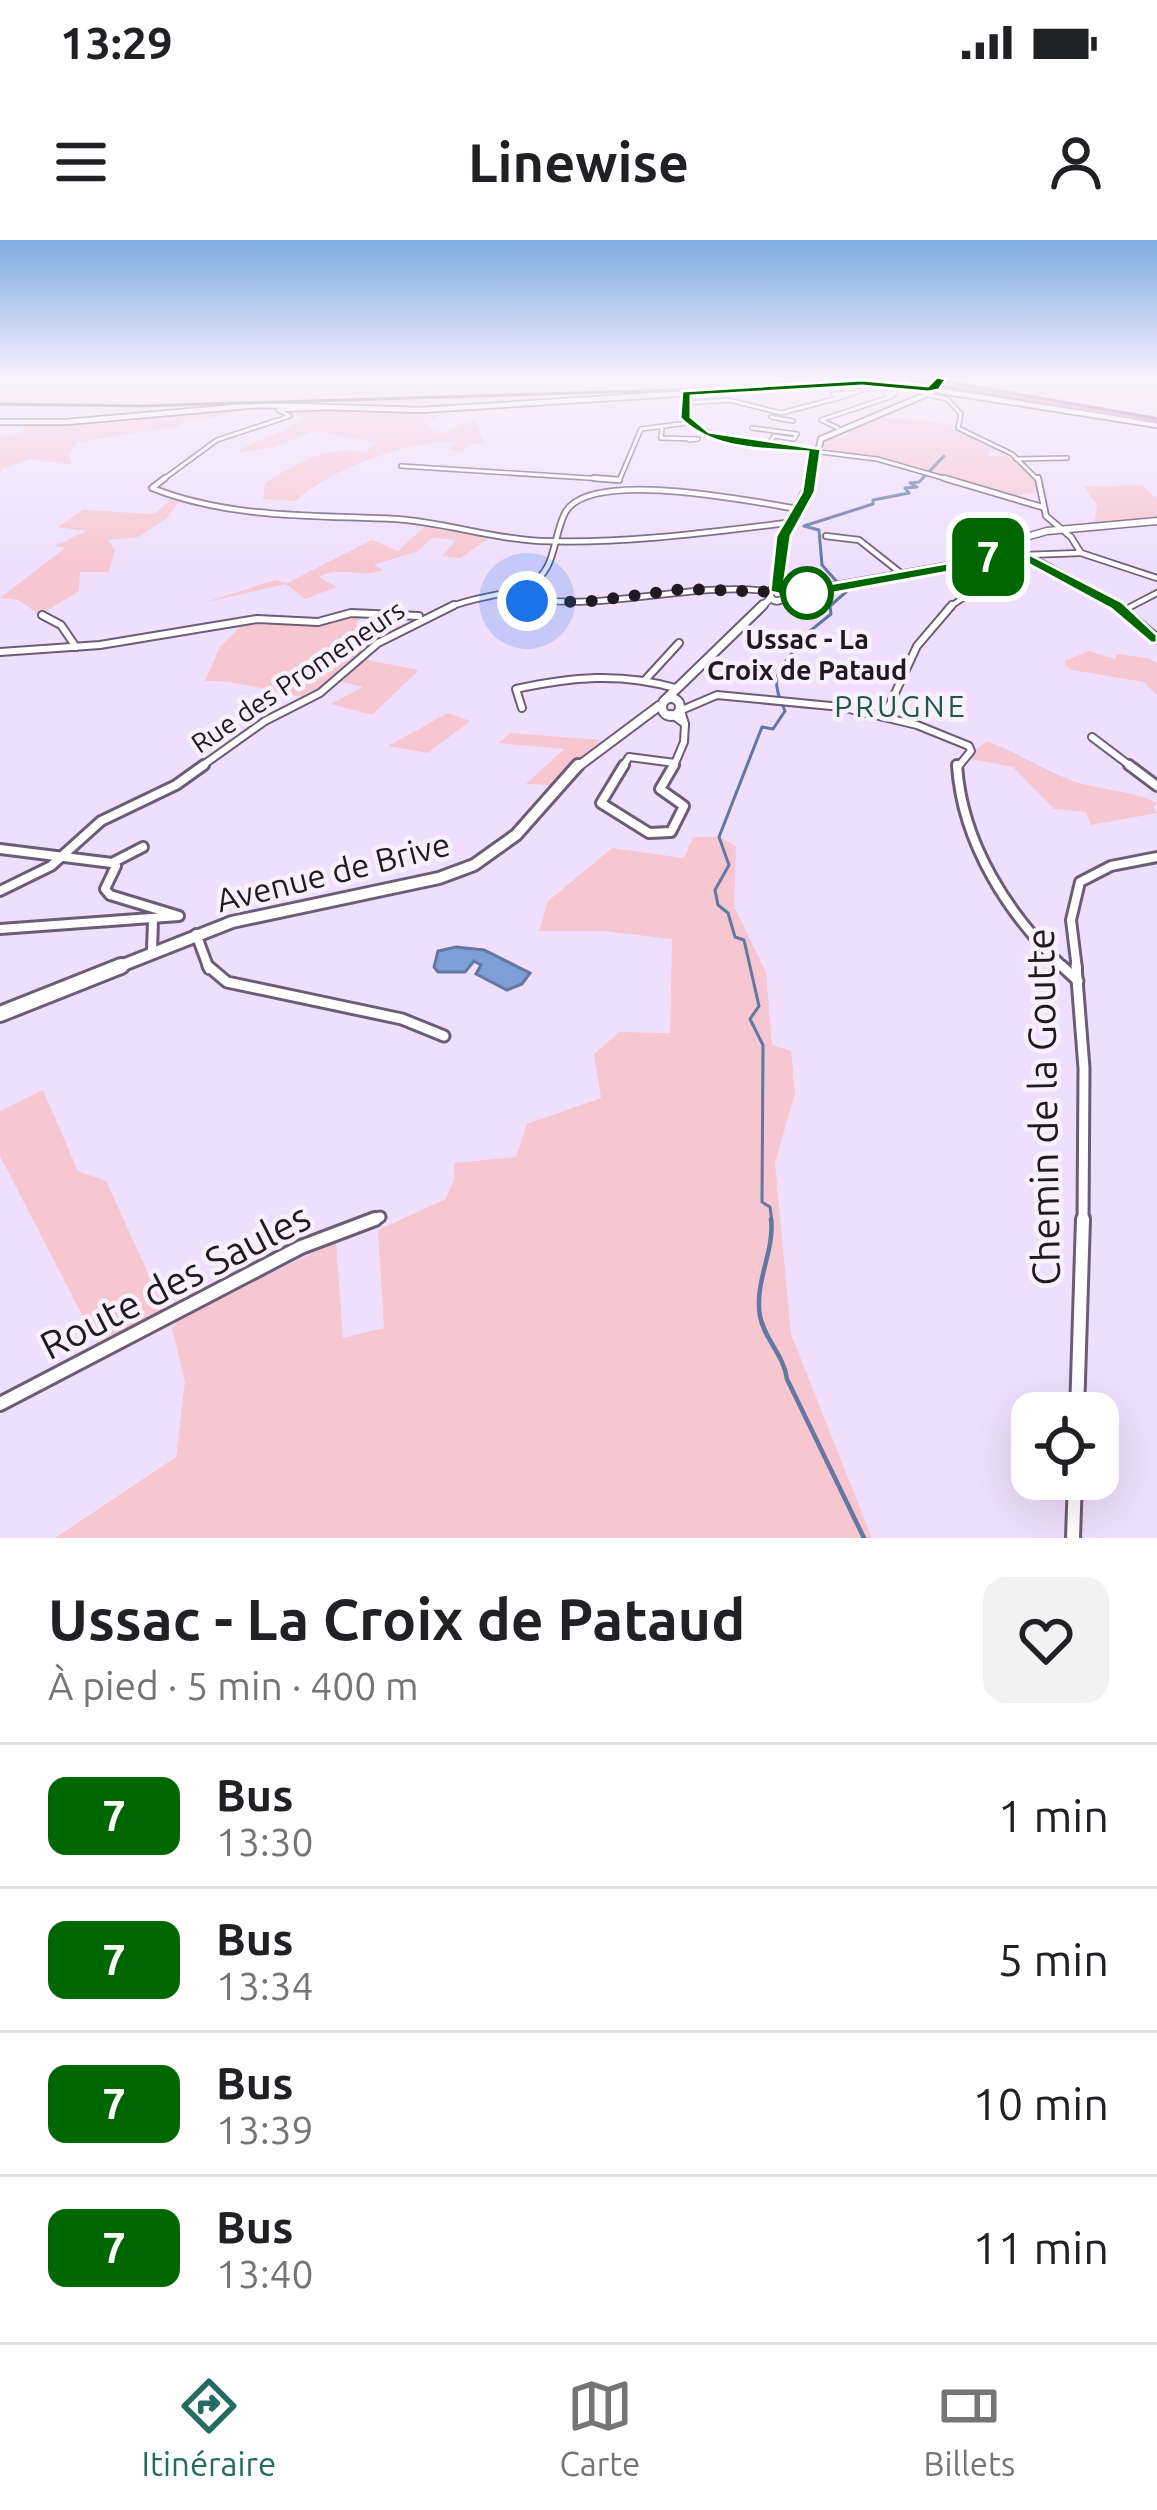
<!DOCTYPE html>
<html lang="fr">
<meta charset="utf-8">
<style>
:root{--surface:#fff;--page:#f2f2f2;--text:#202124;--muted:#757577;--line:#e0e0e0;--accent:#246b60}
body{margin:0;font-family:Ubuntu,sans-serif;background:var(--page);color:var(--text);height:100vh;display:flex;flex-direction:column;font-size:45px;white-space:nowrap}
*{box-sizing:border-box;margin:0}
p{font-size:39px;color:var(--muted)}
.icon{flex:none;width:66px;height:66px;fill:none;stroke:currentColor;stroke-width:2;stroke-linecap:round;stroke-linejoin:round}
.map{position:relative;height:1298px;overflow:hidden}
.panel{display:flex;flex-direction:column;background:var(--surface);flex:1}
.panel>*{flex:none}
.badge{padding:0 24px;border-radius:18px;font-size:42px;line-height:78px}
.fabs{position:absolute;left:1011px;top:1152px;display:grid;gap:24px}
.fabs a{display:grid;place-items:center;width:108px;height:108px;border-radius:24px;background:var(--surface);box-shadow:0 12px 48px #0002;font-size:60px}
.you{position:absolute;width:60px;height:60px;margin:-30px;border:9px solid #fff;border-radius:50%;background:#1a73e8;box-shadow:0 0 0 18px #1a73e833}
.map>.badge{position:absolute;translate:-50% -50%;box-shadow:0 0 0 6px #fff}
.round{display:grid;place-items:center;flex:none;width:126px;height:126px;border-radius:24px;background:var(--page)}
.summary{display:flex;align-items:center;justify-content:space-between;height:204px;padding:0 48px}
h1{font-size:57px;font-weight:600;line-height:90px}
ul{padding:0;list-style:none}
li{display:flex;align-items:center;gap:36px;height:144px;padding:0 48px;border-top:3px solid var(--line)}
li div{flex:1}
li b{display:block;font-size:45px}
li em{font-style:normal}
li .badge{min-width:132px;font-weight:700;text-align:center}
.status{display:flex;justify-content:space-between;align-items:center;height:84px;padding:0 60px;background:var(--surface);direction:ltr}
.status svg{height:33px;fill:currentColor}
header{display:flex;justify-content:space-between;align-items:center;height:156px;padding:0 48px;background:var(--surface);font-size:54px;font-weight:600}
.menu{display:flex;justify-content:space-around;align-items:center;height:168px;border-top:3px solid var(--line);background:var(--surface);font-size:33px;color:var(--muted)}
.menu a{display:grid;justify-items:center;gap:6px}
.menu .active{color:var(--accent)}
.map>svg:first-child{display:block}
</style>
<div class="status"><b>13:29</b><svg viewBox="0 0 49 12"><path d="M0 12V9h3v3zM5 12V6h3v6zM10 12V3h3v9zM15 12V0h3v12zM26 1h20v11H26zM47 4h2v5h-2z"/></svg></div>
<header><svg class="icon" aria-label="menu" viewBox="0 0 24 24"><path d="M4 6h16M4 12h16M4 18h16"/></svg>Linewise<svg class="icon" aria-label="person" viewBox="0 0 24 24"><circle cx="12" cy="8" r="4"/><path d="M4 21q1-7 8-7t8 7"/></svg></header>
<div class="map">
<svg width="1157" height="1298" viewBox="0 0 1157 1298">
<rect width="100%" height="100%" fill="#f0dffc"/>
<!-- green -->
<g fill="#f6c7d1">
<path d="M247,166L216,178L184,181L181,186L77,202L69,214L72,225L30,219L2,229L0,235V197L14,196L28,186Z"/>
<path d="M356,168L417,171L438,177L426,187L440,194L476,180L484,205L469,203L462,212L449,210L457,202C408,199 330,230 295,261L263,259L265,243C298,223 325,205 365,212L377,203L314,191L272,208L237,212C260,197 284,194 306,177L281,170Z"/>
<path d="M874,179C917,176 974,184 1007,213L991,210L988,216H1010L1033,235L1041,252L1009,256L897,222L819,208L827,197L843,199L861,181Z"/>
<path d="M1142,245L1157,259V278L1094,286L1097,265L1084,247Z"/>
<path d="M171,259L179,262L166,279L138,297L108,300L115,310L109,332H80L79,351L40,375L18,360L0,358L65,308L55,306L86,291L58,287L83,270L154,274Z"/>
<path d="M424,287L491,297L460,318L442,316L456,300L432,298L418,311L374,325L383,330C361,339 339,325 319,337L337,347L305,359L286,344L203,363L275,340L287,343L372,300L398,311Z"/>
<path d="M351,376H361L355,385L401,386L350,420L308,458C272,453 242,440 205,441L220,407L242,385L319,384Z"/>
<path d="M1088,411L1115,419L1117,414L1148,418L1157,423V455L1144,442L1072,430L1065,425V421Z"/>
<path d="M362,419L419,430L372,475L331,464L363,447L342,442Z"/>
<path d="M448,473L470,481L428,513L388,506Z"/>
<path d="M511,493L601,500L553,545L526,544L564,509L498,503Z"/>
<path d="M987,501C1015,512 1038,526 1065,538C1092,550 1126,548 1157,563L1153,568L1157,573L1091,585L1086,572L1054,569L1013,527L966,518Z"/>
<path d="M693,597H719L736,606L734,666L766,732L772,805L791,811L795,853L775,923L791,1094L872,1298H55L176,1217L185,1142L172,1089L181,1076L336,1002L343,1098L384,1088L378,990L446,959L454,940V923L516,917L527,884L601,858L594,814L619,792L670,793L672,699L603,691H539L548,661L612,608L684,618Z"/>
<path d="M43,850L78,931L106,941L166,1072L96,1102L0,916V871Z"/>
</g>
<!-- water -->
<path fill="#7e9fd6" stroke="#6277a1" stroke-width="3" d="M456,707L484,710L530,733L522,744L507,750L476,734L481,725L474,721L465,732H438L434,727L438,711Z"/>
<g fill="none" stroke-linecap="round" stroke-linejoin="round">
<!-- stream-far1 -->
<path stroke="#6277a1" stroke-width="3" d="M772,982L770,967L762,962L763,805L750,779L759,766L744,700L735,697L728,673L718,665L715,650L729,625L719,597L762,487L773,489L785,471C772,441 773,435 795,410L794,404L831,374L830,366L846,352L822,325L819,290L804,286L873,264V260L909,253L905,248L917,247L910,243L919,242L944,216"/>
<!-- stream -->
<path stroke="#6277a1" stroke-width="4.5" d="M771,979C775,1011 754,1042 760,1076C764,1099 784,1115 787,1139L864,1298"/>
<defs>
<g id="minor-far5">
<path d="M686,153L688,182L724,200L877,219L954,241"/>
<path d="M852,153L833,154L842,157L871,147"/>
<path d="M885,153H896L890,157Z"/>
<path d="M925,154L947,159L961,174L958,188L1012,214L1039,241"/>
<path d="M686,163L729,160L781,173L842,157"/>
<path d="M771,177L793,181"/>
<path d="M662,188L661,198L698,199L689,200"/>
<path d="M752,188L797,194L794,199L774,196L768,205"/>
<path d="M838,188L821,180L890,157"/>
<path d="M1016,219L1067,218"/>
<path d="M401,226L619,240"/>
<path d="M161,241L217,200L290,176L278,170L346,167"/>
<path d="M619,241L641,189L688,183"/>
</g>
<g id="minor-far4">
<path d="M165,238L152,248C230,279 313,275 396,279C444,282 492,299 540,301C623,304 705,293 787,283"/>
<path d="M594,238L619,240"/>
<path d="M944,238L1042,267"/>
<path d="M1038,238L1046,276L1071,297L1081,313L1157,338"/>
<path d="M826,296L859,300L902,334"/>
<path d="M1025,315L1080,313"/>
<path d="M506,353C593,378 678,341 767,351"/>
<path d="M1130,367L1157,353"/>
<path d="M448,368C473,356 503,357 528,345C557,332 552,298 565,273C588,227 755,262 798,269"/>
<path d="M948,368L972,352L963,323"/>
</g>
<g id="minor-far3">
<path d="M42,375L61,385L76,407"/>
<path d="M0,412L100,405L257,379L318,382L351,373L419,376"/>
<path d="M646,439L679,403"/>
<path d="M522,468L516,449C571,437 620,432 675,448"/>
<path d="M682,470L717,455L841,467L917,485L969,506L971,511L957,528"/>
<path d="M671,474L685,484L681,471"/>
<path d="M884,477L917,406L952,365"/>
<path d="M1092,497L1133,528"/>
<path d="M199,528L265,481L320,453L378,403L454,365"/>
<path d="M622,528L629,517L675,523"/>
<path d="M673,528L684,502L685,484"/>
</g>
<g id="minor-far2">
<path d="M624,525L601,563L649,593L671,592L684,566L660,549L674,525"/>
<path d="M957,525C962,604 1009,676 1065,729"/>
<path d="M1129,525L1157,546"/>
<path d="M0,609L112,623L116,626L105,649L110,655L179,676L0,689"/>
<path d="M112,623L143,607"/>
<path d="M0,651L51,626L101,581L176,545L204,525"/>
<path d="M196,694L209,729"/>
<path d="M152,711L153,680"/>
<path d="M1077,729L1071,680L1080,642L1111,626L1157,617"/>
</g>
<g id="minor-far1">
<path d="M208,726L227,742L402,779L444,796"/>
<path d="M1062,726L1078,741"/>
<path d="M1076,726L1084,828L1083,982"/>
<path d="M368,982L380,977"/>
</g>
<g id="minor">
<path d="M0,1164L301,1007L375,979"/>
<path d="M1077,1173L1083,979"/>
<path d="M1073,1298L1075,1239"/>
</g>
<g id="tertiary-far4">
<path d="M941,151L1157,185"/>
<path d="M0,182H66L260,165L421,170L852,143L928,149"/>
<path d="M811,241L821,199L932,152"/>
</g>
<g id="tertiary-far3">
<path d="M1004,314L1012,301L1047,291L1157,281"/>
<circle cx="777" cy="354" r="7"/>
<path d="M775,349L784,296L811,238"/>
<path d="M788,354L1015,314L1030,317L1117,365"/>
<path d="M760,368L771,358"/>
</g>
<g id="tertiary-far2">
<path d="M1125,372L1157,399"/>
<circle cx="671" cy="467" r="9"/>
<path d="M664,461L763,365"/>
<path d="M576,528L659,466"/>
</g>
<path id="tertiary-far1" d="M113,729L232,682L439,638L474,625L516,595L578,525"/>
<path id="tertiary" d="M0,774L121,726"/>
<path id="motorway" d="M910,139H924L1157,180V184Z"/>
</defs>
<!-- minor-far5 casing -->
<use href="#minor-far5" stroke="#6c5c76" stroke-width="6"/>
<!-- minor-far4 casing -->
<use href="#minor-far4" stroke="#6c5c76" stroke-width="8"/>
<!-- minor-far3 casing -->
<use href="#minor-far3" stroke="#6c5c76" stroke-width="10"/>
<!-- minor-far2 casing -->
<use href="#minor-far2" stroke="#6c5c76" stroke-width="14"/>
<!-- minor-far1 casing -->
<use href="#minor-far1" stroke="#6c5c76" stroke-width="15"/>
<!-- minor casing -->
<use href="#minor" stroke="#6c5c76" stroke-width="18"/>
<!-- tertiary-far4 casing -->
<use href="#tertiary-far4" stroke="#6c5c76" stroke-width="8"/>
<!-- tertiary-far3 casing -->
<use href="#tertiary-far3" stroke="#6c5c76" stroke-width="9"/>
<!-- tertiary-far2 casing -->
<use href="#tertiary-far2" stroke="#6c5c76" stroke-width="12"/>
<!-- tertiary-far1 casing -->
<use href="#tertiary-far1" stroke="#6c5c76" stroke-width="16"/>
<!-- tertiary casing -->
<use href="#tertiary" stroke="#6c5c76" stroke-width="20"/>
<!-- motorway casing -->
<use href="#motorway" stroke="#8d5c82" stroke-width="6"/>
<!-- minor-far5 -->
<use href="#minor-far5" stroke="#fff" stroke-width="3"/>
<!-- minor-far4 -->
<use href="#minor-far4" stroke="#fff" stroke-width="4.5"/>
<!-- minor-far3 -->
<use href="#minor-far3" stroke="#fff" stroke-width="6"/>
<!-- minor-far2 -->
<use href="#minor-far2" stroke="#fff" stroke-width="8"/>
<!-- minor-far1 -->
<use href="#minor-far1" stroke="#fff" stroke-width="9"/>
<!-- minor -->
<use href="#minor" stroke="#fff" stroke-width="12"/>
<!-- tertiary-far4 -->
<use href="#tertiary-far4" stroke="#fff" stroke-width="4.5"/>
<!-- tertiary-far3 -->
<use href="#tertiary-far3" stroke="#fff" stroke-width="6"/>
<!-- tertiary-far2 -->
<use href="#tertiary-far2" stroke="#fff" stroke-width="8"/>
<!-- tertiary-far1 -->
<use href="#tertiary-far1" stroke="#fff" stroke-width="10"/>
<!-- tertiary -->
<use href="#tertiary" stroke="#fff" stroke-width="14"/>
<!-- motorway -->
<use href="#motorway" fill="#c880b4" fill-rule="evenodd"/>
<!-- rail -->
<path stroke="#4e4554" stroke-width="3" d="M0,164L142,166L744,148L863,139"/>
</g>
<!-- sky -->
<linearGradient id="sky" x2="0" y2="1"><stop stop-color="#7dace1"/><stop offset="0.43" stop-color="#f8f1fe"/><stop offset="1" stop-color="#f8f1fe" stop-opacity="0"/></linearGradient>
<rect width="1157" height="321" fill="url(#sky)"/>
<!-- line -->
<path fill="#060" stroke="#fff" stroke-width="3" d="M937,137L946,139L939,150L928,152L862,146L691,156V177L709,192L821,209L815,252L791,296L784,346L801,349L1021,310L1122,362L1157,395V403H1151L1111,369L1019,319L801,359L770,352L776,296L802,252L808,212C764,209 713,211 680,178L682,151L862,140L928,146Z"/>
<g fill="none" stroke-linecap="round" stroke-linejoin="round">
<!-- walk -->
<path stroke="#201924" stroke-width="12" stroke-dasharray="0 21.6" d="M527,361L585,362L684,349L807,353"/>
</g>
<!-- markers -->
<circle fill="#fff" stroke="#060" stroke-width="6" cx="807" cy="353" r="24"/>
<g text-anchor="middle" stroke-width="9" stroke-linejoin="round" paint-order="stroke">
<!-- far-stop labels -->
<g font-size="27" font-weight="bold" fill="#201924" stroke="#f8f0fc">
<text x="807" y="409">Ussac - La<tspan x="807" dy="31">Croix de Pataud</tspan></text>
</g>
<!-- far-street labels -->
<g font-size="27" fill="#201924" stroke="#f8f0fc">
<text transform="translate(298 437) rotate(-34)" y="9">Rue des Promeneurs</text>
</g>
<!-- far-neighbourhood labels -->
<g font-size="30" letter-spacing="3" fill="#1f574e" stroke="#f8f0fc">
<text x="901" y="477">PRUGNE</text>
</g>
<!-- street labels -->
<g font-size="33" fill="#201924" stroke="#f8f0fc">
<text transform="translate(333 632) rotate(-14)" y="12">Avenue de Brive</text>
</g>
<!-- near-street labels -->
<g font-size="39" fill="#201924" stroke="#f8f0fc">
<text transform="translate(1043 867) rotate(-91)" y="14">Chemin de la Goutte</text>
<text transform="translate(175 1041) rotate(-27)" y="14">Route des Saules</text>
</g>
</g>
</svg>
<div class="fabs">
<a><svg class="icon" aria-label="locate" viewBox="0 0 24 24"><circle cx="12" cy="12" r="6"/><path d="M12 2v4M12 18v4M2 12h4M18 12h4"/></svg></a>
</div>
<div class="you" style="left:527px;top:361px"></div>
<b class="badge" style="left:988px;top:317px;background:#060;color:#fff">7</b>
</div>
<section class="panel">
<div class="summary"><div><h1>Ussac - La Croix de Pataud</h1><p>À pied · 5 min · 400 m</p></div><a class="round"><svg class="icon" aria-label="heart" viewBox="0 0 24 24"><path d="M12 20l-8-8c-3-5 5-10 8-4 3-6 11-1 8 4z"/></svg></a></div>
<ul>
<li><span class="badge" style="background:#060;color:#fff">7</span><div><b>Bus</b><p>13:30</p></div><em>1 min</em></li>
<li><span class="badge" style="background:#060;color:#fff">7</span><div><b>Bus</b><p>13:34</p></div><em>5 min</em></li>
<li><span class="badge" style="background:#060;color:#fff">7</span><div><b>Bus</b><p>13:39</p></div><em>10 min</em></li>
<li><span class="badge" style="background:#060;color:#fff">7</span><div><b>Bus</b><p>13:40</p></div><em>11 min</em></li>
</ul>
</section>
<nav class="menu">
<a class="active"><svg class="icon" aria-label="directions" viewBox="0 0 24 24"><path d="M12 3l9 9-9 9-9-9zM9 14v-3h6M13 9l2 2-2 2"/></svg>Itinéraire</a>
<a><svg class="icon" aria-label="map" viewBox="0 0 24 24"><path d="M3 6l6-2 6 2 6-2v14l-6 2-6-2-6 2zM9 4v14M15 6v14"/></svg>Carte</a>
<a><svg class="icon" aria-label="tickets" viewBox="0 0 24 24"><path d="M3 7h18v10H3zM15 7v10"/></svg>Billets</a>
</nav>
